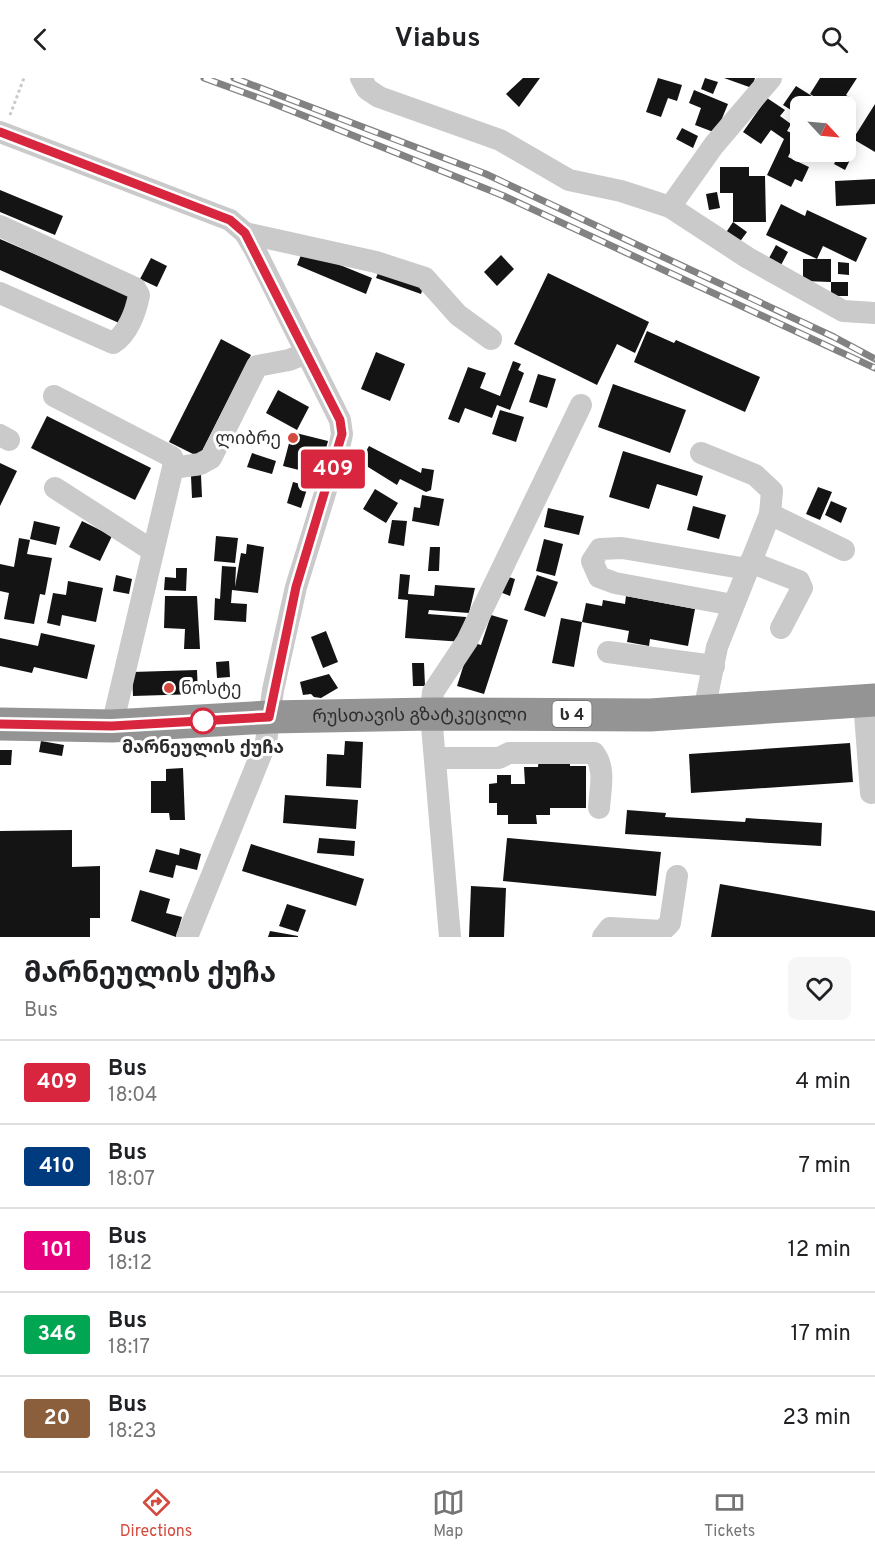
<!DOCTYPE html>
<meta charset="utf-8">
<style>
:root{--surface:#fff;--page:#f6f6f6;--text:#202124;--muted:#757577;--line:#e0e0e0;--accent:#d44a3f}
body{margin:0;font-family:Overpass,"Noto Sans Georgian",sans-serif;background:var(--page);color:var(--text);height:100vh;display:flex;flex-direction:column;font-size:22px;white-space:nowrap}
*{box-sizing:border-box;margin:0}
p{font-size:20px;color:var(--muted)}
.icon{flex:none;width:33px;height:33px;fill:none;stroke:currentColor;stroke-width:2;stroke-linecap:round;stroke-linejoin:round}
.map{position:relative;height:859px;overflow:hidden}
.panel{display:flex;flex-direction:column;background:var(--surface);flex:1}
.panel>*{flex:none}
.badge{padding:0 12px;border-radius:4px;font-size:21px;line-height:39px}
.needle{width:39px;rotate:116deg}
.buttons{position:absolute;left:790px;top:18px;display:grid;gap:12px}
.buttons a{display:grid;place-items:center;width:66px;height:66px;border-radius:9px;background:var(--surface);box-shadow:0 3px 15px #0003;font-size:30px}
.map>.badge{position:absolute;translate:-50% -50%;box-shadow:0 0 0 3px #fff}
.round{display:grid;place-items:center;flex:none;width:63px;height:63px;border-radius:9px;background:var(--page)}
.summary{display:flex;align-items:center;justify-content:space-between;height:102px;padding:0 24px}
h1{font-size:28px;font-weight:700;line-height:45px}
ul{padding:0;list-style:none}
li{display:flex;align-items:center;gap:18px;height:84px;padding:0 24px;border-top:2px solid var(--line)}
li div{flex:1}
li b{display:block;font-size:22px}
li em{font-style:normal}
li .badge{min-width:66px;font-weight:700;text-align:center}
header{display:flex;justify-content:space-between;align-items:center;height:78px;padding:0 24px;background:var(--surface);font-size:27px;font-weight:700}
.menu{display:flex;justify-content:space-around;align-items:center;height:84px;border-top:2px solid var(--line);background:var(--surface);font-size:16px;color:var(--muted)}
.menu a{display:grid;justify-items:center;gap:3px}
.menu .current{color:var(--accent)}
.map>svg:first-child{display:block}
</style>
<header><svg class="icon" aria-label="back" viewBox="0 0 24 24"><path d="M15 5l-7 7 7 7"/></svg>Viabus<svg class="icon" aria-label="search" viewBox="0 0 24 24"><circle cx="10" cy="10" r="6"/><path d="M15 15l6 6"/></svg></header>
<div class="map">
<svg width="875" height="859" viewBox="0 0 875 859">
<rect width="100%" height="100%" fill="#fff"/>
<!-- building -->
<g fill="#141414">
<path d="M523,0H540L519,29L506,16Z"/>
<path d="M658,0L682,7L677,23L668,20L661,39L646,34Z"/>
<path d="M705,0L718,4L713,16L701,11Z"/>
<path d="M724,0H755L752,10Z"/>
<path d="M820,0H857L846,17L854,22L846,35V28H830L810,16Z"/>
<path d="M796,8L823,25L821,28H801V58L790,51L799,37L783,27Z"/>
<path d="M694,12L728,26L716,55L695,47L701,30L689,25Z"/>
<path d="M767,20L785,32L780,38L791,46L787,53L798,58L788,79L809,89L802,104L795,101L791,109L767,97L784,61L771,52L761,66L743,54Z"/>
<path d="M875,26V74L853,61Z"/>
<path d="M682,50L698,58L693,70L676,61Z"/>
<path d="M846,68L855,72L845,92L834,86L840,74H846Z"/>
<path d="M720,89H749V98H765L766,144H733V115H720Z"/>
<path d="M875,101V126L836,128L835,103Z"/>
<path d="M0,112L63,138L55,157L0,134Z"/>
<path d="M717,114L720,130L709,132L706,116Z"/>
<path d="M781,126L805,138L807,132L867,160L856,184L823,168L817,181L766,157Z"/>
<path d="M733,144L747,154L736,169L723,159Z"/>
<path d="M0,161L131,218L119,245L0,192Z"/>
<path d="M776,167L788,174L780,189L768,182Z"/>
<path d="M303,172L372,200L366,216L297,187Z"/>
<path d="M501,177L514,191L497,208L484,194Z"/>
<path d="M151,180L167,188L157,209L140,201Z"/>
<path d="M803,181H831V204L803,203Z"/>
<path d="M838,184L849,185V197L838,196Z"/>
<path d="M380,190L424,206L421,216L376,200Z"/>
<path d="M548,195L649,244L635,275L617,266L597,307L514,266Z"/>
<rect x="831" y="204" width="17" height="14"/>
<path d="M647,253L674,265L676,262L760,299L745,334L634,284Z"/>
<path d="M221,261L251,277L199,379L169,364Z"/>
<path d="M376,274L405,286L390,323L361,311Z"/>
<path d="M513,283L521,286L518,292L524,295L510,332L497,327L492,340L465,330L459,345L448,341L468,289L486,295L480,310L500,318Z"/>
<path d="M538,296L556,301L547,330L529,324Z"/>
<path d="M613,306L686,332L670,375L598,349Z"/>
<path d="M278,312L309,329L297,352L266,335Z"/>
<path d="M500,332L524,339L516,364L492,356Z"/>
<path d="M47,338L151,390L135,422L31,370Z"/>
<path d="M292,354L328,363L319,397L283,388Z"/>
<path d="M369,368L421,395L422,390L434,392L431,412L426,414L400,401L397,407L360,384Z"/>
<path d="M623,373L703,398L697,418L657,406L649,431L609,419Z"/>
<path d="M252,375L276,383L272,396L247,389Z"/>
<path d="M0,385L17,393L0,428Z"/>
<path d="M201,397L202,419L192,420L191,398Z"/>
<path d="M293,404L308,408L301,430L287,425Z"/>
<path d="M818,409L832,414L820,442L806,436Z"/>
<path d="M375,411L398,425L386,445L363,431Z"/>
<path d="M422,417L444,421L439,448L412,443L414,429L420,430Z"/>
<path d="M831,423L847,430L841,445L825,437Z"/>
<path d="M693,428L726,437L719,461L687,452Z"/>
<path d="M548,430L584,438L579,457L544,449Z"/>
<path d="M392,442L407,443L404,468L388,465Z"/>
<path d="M34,443L60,449L56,467L30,461Z"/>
<path d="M82,443L112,458L100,483L69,469Z"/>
<path d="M216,458L238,460L235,485L214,483Z"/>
<path d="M19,460L30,462L27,476L52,480L45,517L40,516L34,546L4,541L9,515L0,513V486L14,489Z"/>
<path d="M544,461L563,466L555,498L536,493Z"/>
<path d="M247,466L264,469L258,515L232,512L231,525L247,526L246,544L214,542L215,520L220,521L222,488L236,489L235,509L241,475L246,476Z"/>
<path d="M430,469H440L439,493H428Z"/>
<path d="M176,490H187L186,513L164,512L165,499L176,500Z"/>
<path d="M400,496L410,497L408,516L434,518L435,507L475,510L469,535L429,532L428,536L466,539L464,564L405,560L408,522L398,521Z"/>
<path d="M116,497L132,501L129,516L113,513Z"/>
<path d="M537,497L558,504L545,539L524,532Z"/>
<path d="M506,498L515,501L510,518L500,514Z"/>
<path d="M68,503L103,510L96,544L62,537L60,548L47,545L53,515L66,517Z"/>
<path d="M165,518H197L200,571H184L185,551L164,550Z"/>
<path d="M626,518L695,531L688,568L650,561L649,568L627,564L629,553L582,544L586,525L602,528L603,522L625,526Z"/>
<path d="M491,537L508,542L484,616L457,608L471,564L481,567Z"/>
<path d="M561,540L582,544L574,589L552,585Z"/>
<path d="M326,553L338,584L323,590L311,559Z"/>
<path d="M41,555L95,567L87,601L34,589L32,595L0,588V560L38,568Z"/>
<path d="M229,583L230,599L217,600L216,584Z"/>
<path d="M412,585H424L425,608H413Z"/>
<path d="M197,592L198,616L133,618L132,594Z"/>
<path d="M329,596L338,610L321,620L314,619L311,616L303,617L300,604Z"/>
<path d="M41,663L64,667L62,678L39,674Z"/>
<path d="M345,663L363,664L361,710L326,708L327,676L344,677Z"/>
<path d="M850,665L853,704L691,715L689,676Z"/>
<path d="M0,672H12L11,687H0Z"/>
<path d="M539,679H570V688H586V730H550V737H536L537,746H508V737H497V725H489V706L497,705V697H511V706H525L524,689H538Z"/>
<path d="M183,690L185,742H170L169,735H151V703H166V691Z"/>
<path d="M285,717L358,722L356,751L283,745Z"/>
<path d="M627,732L666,735L665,739L745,744L746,740L822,745L821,768L625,756Z"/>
<path d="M72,752V789L100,788V840H90V859H0V753Z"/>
<path d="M319,760L355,763L354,778L317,775Z"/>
<path d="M507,760L661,774L656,818L503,803Z"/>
<path d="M251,766L364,801L356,828L242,793Z"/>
<path d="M180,770L201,776L197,792L176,787L173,800L149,794L156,771L179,777Z"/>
<path d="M720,806L875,833V859H711Z"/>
<path d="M471,808L506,810L504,859H469Z"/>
<path d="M140,812L170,821L166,835L182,839L176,859L131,843Z"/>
<path d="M287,826L306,832L298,854L279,848Z"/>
<path d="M270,853L298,858V859H268Z"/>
</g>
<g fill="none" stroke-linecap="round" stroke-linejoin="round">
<!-- path -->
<path stroke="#cacaca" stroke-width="3" stroke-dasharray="3 3" stroke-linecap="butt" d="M10,37L24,0"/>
<!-- minor -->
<g stroke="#cacaca" stroke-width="22">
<path d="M361,0L367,11L379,19L500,62L569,102L621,113L670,129L748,180L843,233L875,235"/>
<path d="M0,54L230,142L245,155L255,172L340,342L342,356L339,370L296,509L273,612L266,664L187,859"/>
<path d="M670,129L714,67L771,0"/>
<path d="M0,148L135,210L139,217C136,233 128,256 113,265L0,215"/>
<path d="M245,155L376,184L425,200L458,237L491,261"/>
<path d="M54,318L172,379L174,385L112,648"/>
<path d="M0,357L9,362"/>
<path d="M701,375L755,397L772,413L770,436L717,569L704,633"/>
<path d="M173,390L200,386L211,380L257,288L289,282L307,275"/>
<path d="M55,410L153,473"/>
<path d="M770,436L844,472"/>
<path d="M750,484L799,503L802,510L781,550"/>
<path d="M733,527L615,505L599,499L592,483L600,471L622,470L747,491"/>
<path d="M608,574L714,588"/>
<path d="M864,623L871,715"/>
<path d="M435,680H499L509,675H594C606,690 600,712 599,730"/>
<path d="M450,859L431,636L433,614L467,563L581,327"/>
<path d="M603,859L610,850L662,853L670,845L677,798"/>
</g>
<!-- highway -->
<path stroke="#949494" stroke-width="33" id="s1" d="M0,646L112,648L269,639L431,636L650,637L875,622"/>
<defs>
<g id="rail">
<path d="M204,0L267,23L504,118L875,290"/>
<path d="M234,0L486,96L834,259L875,281"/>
</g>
</defs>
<!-- rail casing -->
<use href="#rail" stroke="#828282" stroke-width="7"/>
<!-- rail -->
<use href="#rail" stroke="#fff" stroke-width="4.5" stroke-dasharray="14" stroke-linecap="butt"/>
</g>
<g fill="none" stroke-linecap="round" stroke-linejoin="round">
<defs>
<path id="line" d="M0,54L230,142L245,155L340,342L342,356L296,509L269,639L112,648L0,646"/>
</defs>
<!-- line casing -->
<use href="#line" stroke="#fff" stroke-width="14"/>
<!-- line -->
<use href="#line" stroke="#d7263d" stroke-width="9"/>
</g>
<!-- markers -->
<g fill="#d44a3f" stroke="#fff" stroke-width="2">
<circle cx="293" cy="360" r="6"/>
<circle cx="169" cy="610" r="6"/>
</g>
<circle fill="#fff" stroke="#d7263d" stroke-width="3" cx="203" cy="643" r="12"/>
<g text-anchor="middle" stroke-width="6" stroke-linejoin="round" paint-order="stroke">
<!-- shield labels -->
<rect fill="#fff" stroke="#6c6c6c" stroke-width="1.5" x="552.5" y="623" width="39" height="26" rx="4.5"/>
<g font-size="16" font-weight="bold" fill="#2d2d2d">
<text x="572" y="642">ს 4</text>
</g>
<!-- poi labels -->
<g font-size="18" fill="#2d2d2d" stroke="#fff" text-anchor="end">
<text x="281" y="366">ლიბრე</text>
<text x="181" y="616" text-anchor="start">ნოსტე</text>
</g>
<!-- street labels -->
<g font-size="18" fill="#2d2d2d" stroke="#fff">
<text dy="6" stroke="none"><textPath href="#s1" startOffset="420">რუსთავის გზატკეცილი</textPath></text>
</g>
<!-- stop labels -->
<g font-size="18" font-weight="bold" fill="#2d2d2d" stroke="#fff">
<text x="203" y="675">მარნეულის ქუჩა</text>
</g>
</g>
</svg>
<div class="buttons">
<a><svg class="needle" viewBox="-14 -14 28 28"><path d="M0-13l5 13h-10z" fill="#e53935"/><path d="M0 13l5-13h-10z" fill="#757577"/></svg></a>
</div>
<b class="badge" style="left:333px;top:391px;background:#d7263d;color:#fff">409</b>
</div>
<section class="panel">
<div class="summary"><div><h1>მარნეულის ქუჩა</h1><p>Bus</p></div><a class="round"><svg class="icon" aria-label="heart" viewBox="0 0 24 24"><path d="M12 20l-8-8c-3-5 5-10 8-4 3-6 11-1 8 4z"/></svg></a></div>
<ul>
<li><span class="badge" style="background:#d7263d;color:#fff">409</span><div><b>Bus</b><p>18:04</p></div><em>4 min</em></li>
<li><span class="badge" style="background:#003b80;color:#fff">410</span><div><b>Bus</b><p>18:07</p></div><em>7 min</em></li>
<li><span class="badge" style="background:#e6007e;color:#fff">101</span><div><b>Bus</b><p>18:12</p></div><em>12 min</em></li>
<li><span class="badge" style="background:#00a651;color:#fff">346</span><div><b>Bus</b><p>18:17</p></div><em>17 min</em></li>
<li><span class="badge" style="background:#8b5e3c;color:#fff">20</span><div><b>Bus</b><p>18:23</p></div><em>23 min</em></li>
</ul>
</section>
<nav class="menu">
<a class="current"><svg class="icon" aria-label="directions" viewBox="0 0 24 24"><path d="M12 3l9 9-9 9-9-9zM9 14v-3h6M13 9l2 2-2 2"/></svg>Directions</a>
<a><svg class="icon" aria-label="map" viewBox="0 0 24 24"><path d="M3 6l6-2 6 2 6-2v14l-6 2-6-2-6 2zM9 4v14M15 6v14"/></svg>Map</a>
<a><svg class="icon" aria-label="tickets" viewBox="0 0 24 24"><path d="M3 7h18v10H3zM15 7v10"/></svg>Tickets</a>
</nav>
